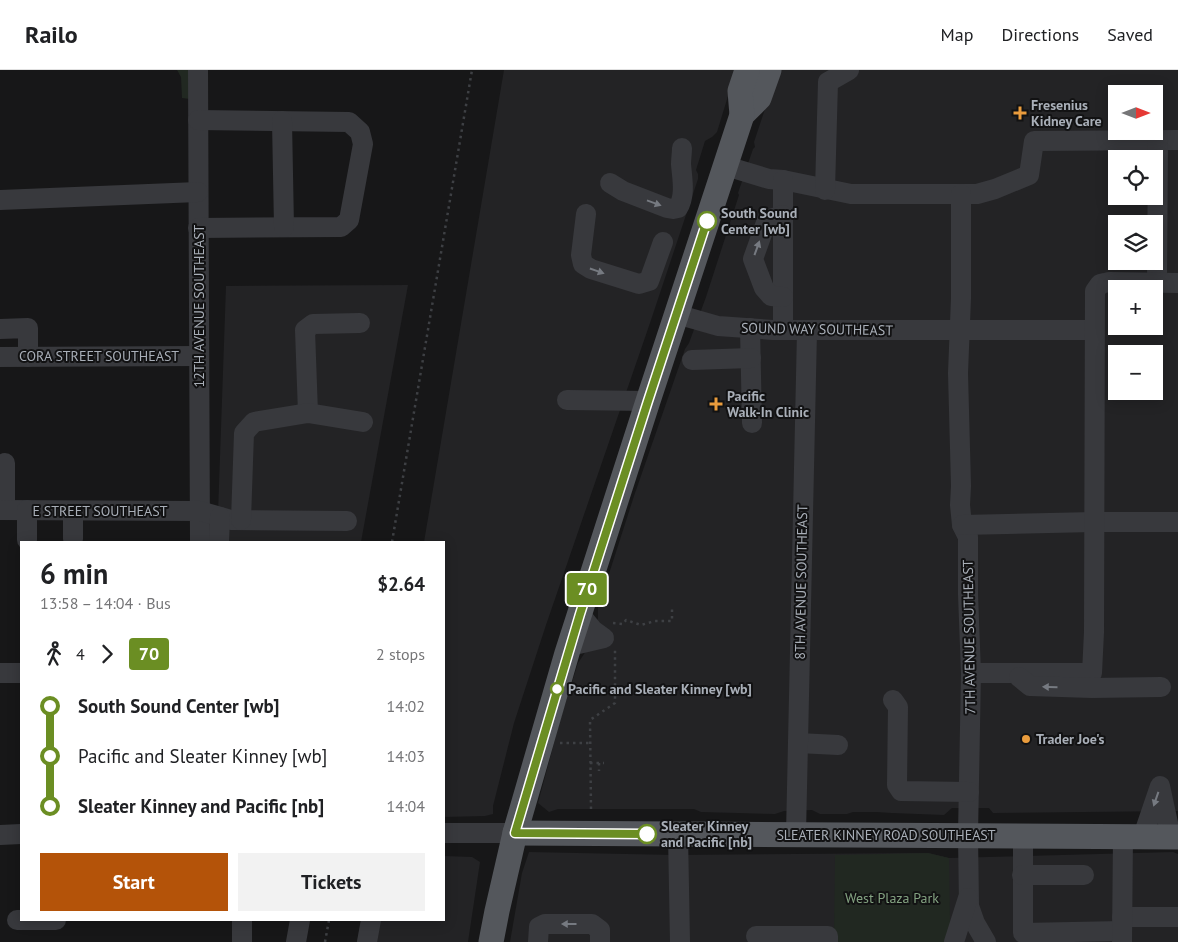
<!DOCTYPE html>
<meta charset="utf-8">
<style>
:root{--surface:#fff;--page:#f2f2f2;--text:#202124;--muted:#757577;--line:#e0e0e0;--accent:#b45309}
body{margin:0;font-family:"PT Sans",sans-serif;background:var(--page);color:var(--text);height:100vh;display:flex;flex-direction:column;font-size:19px;white-space:nowrap}
*{box-sizing:border-box;margin:0}
p{font-size:16px;color:var(--muted)}
.icon{flex:none;width:28px;height:28px;fill:none;stroke:currentColor;stroke-width:2;stroke-linecap:round;stroke-linejoin:round}
.map{position:relative;flex:1;overflow:hidden}
.details{position:absolute;left:20px;top:471px;width:425px;height:380px;display:flex;flex-direction:column;background:var(--surface);border-radius:0px;box-shadow:0 2px 12px #0003}
.details>*{flex:none}
.badge{padding:0 10px;border-radius:4px;font-size:18px;line-height:32px}
.needle{width:32px;rotate:90deg}
.controls{position:absolute;left:1108px;top:15px;display:grid;gap:10px}
.controls a{display:grid;place-items:center;width:55px;height:55px;border-radius:0px;background:var(--surface);box-shadow:0 2px 12px #0003;font-size:25px}
.map>.badge{position:absolute;translate:-50% -50%;box-shadow:0 0 0 2px #fff}
.legs{display:flex;align-items:center;gap:8px;height:55px;padding:0 20px;font-size:16px}
.legs p{margin-inline-start:auto}
.summary{display:flex;align-items:center;justify-content:space-between;height:85px;padding:0 20px}
h1{font-size:28px;font-weight:700;line-height:38px}
.cta{display:flex;gap:10px;margin-top:auto;padding:10px 20px}
.cta a{flex:1;height:58px;border-radius:0px;background:var(--accent);color:#fff;font-size:20px;font-weight:700;line-height:58px;text-align:center}
.cta a+a{background:var(--page);color:var(--text)}
ul{padding:0 20px;list-style:none}
li{display:flex;align-items:center;gap:18px;height:50px;font-size:19px}
li i{display:grid;place-items:center;width:8px;height:100%;margin:0 6px;background:currentColor}
li i::after{content:'';width:12px;height:12px;margin:-6px;border:4px solid;border-radius:50%;background:var(--surface)}
li p{margin-inline-start:auto}
li:first-child i{background:linear-gradient(#0000 50%,currentColor 0)}
li:last-child i{background:linear-gradient(currentColor 50%,#0000 0)}
header{display:flex;align-items:center;gap:30px;box-sizing:border-box;height:70px;padding:0 25px;background:var(--surface);border-bottom:1px solid var(--line)}
header strong{font-size:24px}
nav{display:flex;gap:28px;margin-inline-start:auto;font-size:18px}
.map>svg:first-child{display:block}
</style>
<header>
<strong>Railo</strong>
<nav><a>Map</a><a>Directions</a><a>Saved</a></nav>
</header>
<div class="map">
<svg width="1178" height="872" viewBox="0 0 1178 872">
<rect width="100%" height="100%" fill="#171718"/>
<!-- built -->
<g fill="#232325" fill-rule="evenodd">
<path d="M504,0H736L717,62L712,67L705,71L696,100L698,104V109L650,253L546,555L514,653L493,736V744L485,746L444,747V472H424Z"/>
<path d="M778,0H1178V741L993,743L989,738H952L944,745L892,743L876,742H853L847,744H820L812,740L784,741L775,744L701,742L694,739H558L549,742L538,733L561,647L578,593L586,581L598,548V538L634,426L685,279L689,273L706,227L739,125L738,123L753,79L755,77L754,72ZM1116,24H1154V61H1116ZM1116,89H1154V126H1116ZM1116,154H1154V191H1116ZM1116,219H1154V256H1116ZM1116,284H1154V321H1116Z"/>
<path d="M408,215L361,472H217L226,216Z"/>
<path d="M529,782L675,785L928,783L949,788L1173,782L1178,784V872H510L522,803Z"/>
<path d="M444,786L472,787L480,792L468,872H357L361,850H444Z"/>
</g>
<!-- green -->
<g fill="#212821">
<path d="M177,0H198V30L182,28L181,7Z"/>
<path d="M928,783L949,788L950,855L946,872H834L835,785Z"/>
</g>
<g fill="none" stroke-linecap="round" stroke-linejoin="round">
<!-- path -->
<g stroke="#3e4044" stroke-width="2.5" stroke-dasharray="2.5 4" stroke-linecap="butt">
<path d="M392,472L472,0"/>
<path d="M613,553L623,554L626,550L641,555L655,551H672V537"/>
<path d="M560,673H590"/>
<path d="M590,693H604"/>
<path d="M599,693V701"/>
<path d="M591,739L590,650L615,633V579"/>
<path d="M325,872L329,850"/>
</g>
<!-- minor -->
<g stroke="#38393d" stroke-width="20">
<path d="M198,0L200,472"/>
<path d="M198,50L349,52L360,62L363,74L349,150L341,157L198,158"/>
<path d="M282,51L284,157"/>
<path d="M726,96L769,109L783,110L851,124H977L995,119L1029,105L1034,71L1178,70"/>
<path d="M783,110V260"/>
<path d="M610,113L623,121L667,138L673,139L678,138C686,125 682,108 681,94C681,89 682,83 682,78"/>
<path d="M825,120L828,12L849,0"/>
<path d="M961,124V228L958,303L961,416L960,435L962,455L968,467V524L971,603L968,765L969,836L975,853L986,872"/>
<path d="M0,130L198,122"/>
<path d="M586,144L581,185L583,194L591,199L639,214L649,211L663,172"/>
<path d="M783,145L767,150L753,189L764,218L771,226L783,227"/>
<path d="M1157,213L1158,70"/>
<path d="M676,244L718,256L773,260H1094"/>
<path d="M750,258L752,353"/>
<path d="M0,259L28,258V287"/>
<path d="M0,287L199,286"/>
<path d="M692,290L751,288"/>
<path d="M567,330L648,331"/>
<path d="M308,343L305,260L313,254L360,253"/>
<path d="M5,393V440"/>
<path d="M0,440L200,441L231,450L347,451"/>
<path d="M73,441V469"/>
<path d="M241,450L244,363L254,352L308,343L363,352"/>
<path d="M962,455L1094,452H1178"/>
<path d="M27,470V440"/>
<path d="M219,472L220,447"/>
<path d="M570,576L604,568L593,560L580,544"/>
<path d="M0,603H21"/>
<path d="M971,603H1092L1094,562L1095,221L1100,214L1109,212L1178,213"/>
<path d="M1019,607L1030,616L1092,618L1161,617"/>
<path d="M893,630L898,637L897,715L901,721L969,722"/>
<path d="M798,673L838,675"/>
<path d="M444,763H515"/>
<path d="M678,764L680,872"/>
<path d="M796,764L807,261"/>
<path d="M0,765L21,764"/>
<path d="M1023,766V863L1122,861"/>
<path d="M1143,766L1160,716L1171,767"/>
<path d="M1022,805H1084"/>
<path d="M1122,847H1178"/>
<path d="M17,850H56"/>
<path d="M242,850V872"/>
<path d="M756,866H828V872"/>
<path d="M296,872L300,850"/>
<path d="M367,872L371,850"/>
<path d="M538,872L539,857L545,854H592L600,860V872"/>
<path d="M954,872L968,828"/>
<path d="M1122,872L1123,766"/>
</g>
<!-- major -->
<g stroke="#54575c" stroke-width="25">
<path d="M742,45L759,28L769,0"/>
<path d="M515,763L1178,767"/>
<path d="M491,872L497,841L515,763L567,583L648,331L742,45L740,21L747,0"/>
</g>
</g>
<!-- one-way arrows -->
<defs><path id="oneway-solid" d="M-6-.8H1V-3.2L6.5 0L1 3.2V.8H-6Z" transform="scale(1.25)"/></defs>
<g fill="#767a81">
<use href="#oneway-solid" transform="translate(654 133) rotate(20)"/>
<use href="#oneway-solid" transform="translate(757 178) rotate(-70)"/>
<use href="#oneway-solid" transform="translate(597 201) rotate(19)"/>
<use href="#oneway-solid" transform="translate(1050 617) rotate(-179)"/>
<use href="#oneway-solid" transform="translate(1156 729) rotate(109)"/>
<use href="#oneway-solid" transform="translate(569 854) rotate(180)"/>
</g>
<g fill="none" stroke-linecap="round" stroke-linejoin="round">
<defs>
<path id="line-1" d="M647,764L515,763L580,544L648,331L707,151"/>
</defs>
<!-- line-1 casing -->
<use href="#line-1" stroke="#fff" stroke-width="11"/>
<!-- line-1 -->
<use href="#line-1" stroke="#6b8e23" stroke-width="8"/>
</g>
<!-- markers -->
<g fill="#ea9c3d" stroke="#121213" stroke-width="2">
<path d="M1017.5 35.5h5v5h5v5h-5v5h-5v-5h-5v-5h5z"/>
<path d="M713.5 326.5h5v5h5v5h-5v5h-5v-5h-5v-5h5z"/>
<circle cx="1026" cy="669" r="5"/>
</g>
<g fill="#fff" stroke="#6b8e23" stroke-width="2.5">
<circle cx="707" cy="151" r="9"/>
<circle cx="557" cy="619" r="6"/>
<circle cx="647" cy="764" r="9"/>
</g>
<g text-anchor="middle" stroke-width="4" stroke-linejoin="round" paint-order="stroke">
<!-- poi labels -->
<g font-size="14" font-weight="bold" fill="#a9afb8" stroke="#121213" text-anchor="start">
<text x="1031" y="40">Fresenius<tspan x="1031" dy="16">Kidney Care</tspan></text>
<text x="727" y="331">Pacific<tspan x="727" dy="16">Walk-In Clinic</tspan></text>
<text x="1036" y="674">Trader Joe's</text>
</g>
<!-- stop labels -->
<g font-size="14" font-weight="bold" fill="#a9afb8" stroke="#121213" text-anchor="start">
<text x="721" y="148">South Sound<tspan x="721" dy="16">Center [wb]</tspan></text>
<text x="568" y="624">Pacific and Sleater Kinney [wb]</text>
<text x="661" y="761">Sleater Kinney<tspan x="661" dy="16">and Pacific [nb]</tspan></text>
</g>
<!-- street labels -->
<g font-size="14" fill="#a9afb8" stroke="#121213">
<text transform="translate(199 236) rotate(-90)" y="5">12TH AVENUE SOUTHEAST</text>
<text transform="translate(817 259) rotate(1)" y="5">SOUND WAY SOUTHEAST</text>
<text x="99" y="291">CORA STREET SOUTHEAST</text>
<text x="100" y="446">E STREET SOUTHEAST</text>
<text transform="translate(801 512) rotate(-89)" y="5">8TH AVENUE SOUTHEAST</text>
<text transform="translate(969 567) rotate(-91)" y="5">7TH AVENUE SOUTHEAST</text>
<text x="886" y="770">SLEATER KINNEY ROAD SOUTHEAST</text>
</g>
<!-- park labels -->
<g font-size="14" fill="#83a281" stroke="#121213">
<text x="892" y="833">West Plaza Park</text>
</g>
</g>
</svg>
<div class="controls">
<a><svg class="needle" viewBox="-14 -14 28 28"><path d="M0-13l5 13h-10z" fill="#e53935"/><path d="M0 13l5-13h-10z" fill="#757577"/></svg></a>
<a><svg class="icon" aria-label="locate" viewBox="0 0 24 24"><circle cx="12" cy="12" r="6"/><path d="M12 2v4M12 18v4M2 12h4M18 12h4"/></svg></a>
<a><svg class="icon" aria-label="layers" viewBox="0 0 24 24"><path d="M12 4l9 5-9 5-9-5zM3 14l9 5 9-5"/></svg></a>
<a>+</a>
<a>−</a>
</div>
<b class="badge" style="left:587px;top:519px;background:#6b8e23;color:#fff">70</b>
<section class="details">
<div class="summary"><div><h1>6 min</h1><p>13:58 – 14:04 · Bus</p></div><b>$2.64</b></div>
<div class="legs"><svg class="icon" aria-label="walk" viewBox="0 0 24 24"><circle cx="13" cy="4" r="2"/><path d="M13 8l-2 6 4 7M11 14l-3 7M7 12l3-4h3l4 4"/></svg>4<svg class="icon" aria-label="forward" viewBox="0 0 24 24"><path d="M9 5l7 7-7 7"/></svg><b class="badge" style="background:#6b8e23;color:#fff">70</b><p>2 stops</p></div>
<ul>
<li><i style="color:#6b8e23"></i><b>South Sound Center [wb]</b><p>14:02</p></li>
<li><i style="color:#6b8e23"></i><span>Pacific and Sleater Kinney [wb]</span><p>14:03</p></li>
<li><i style="color:#6b8e23"></i><b>Sleater Kinney and Pacific [nb]</b><p>14:04</p></li>
</ul>
<div class="cta"><a>Start</a><a>Tickets</a></div>
</section>
</div>
